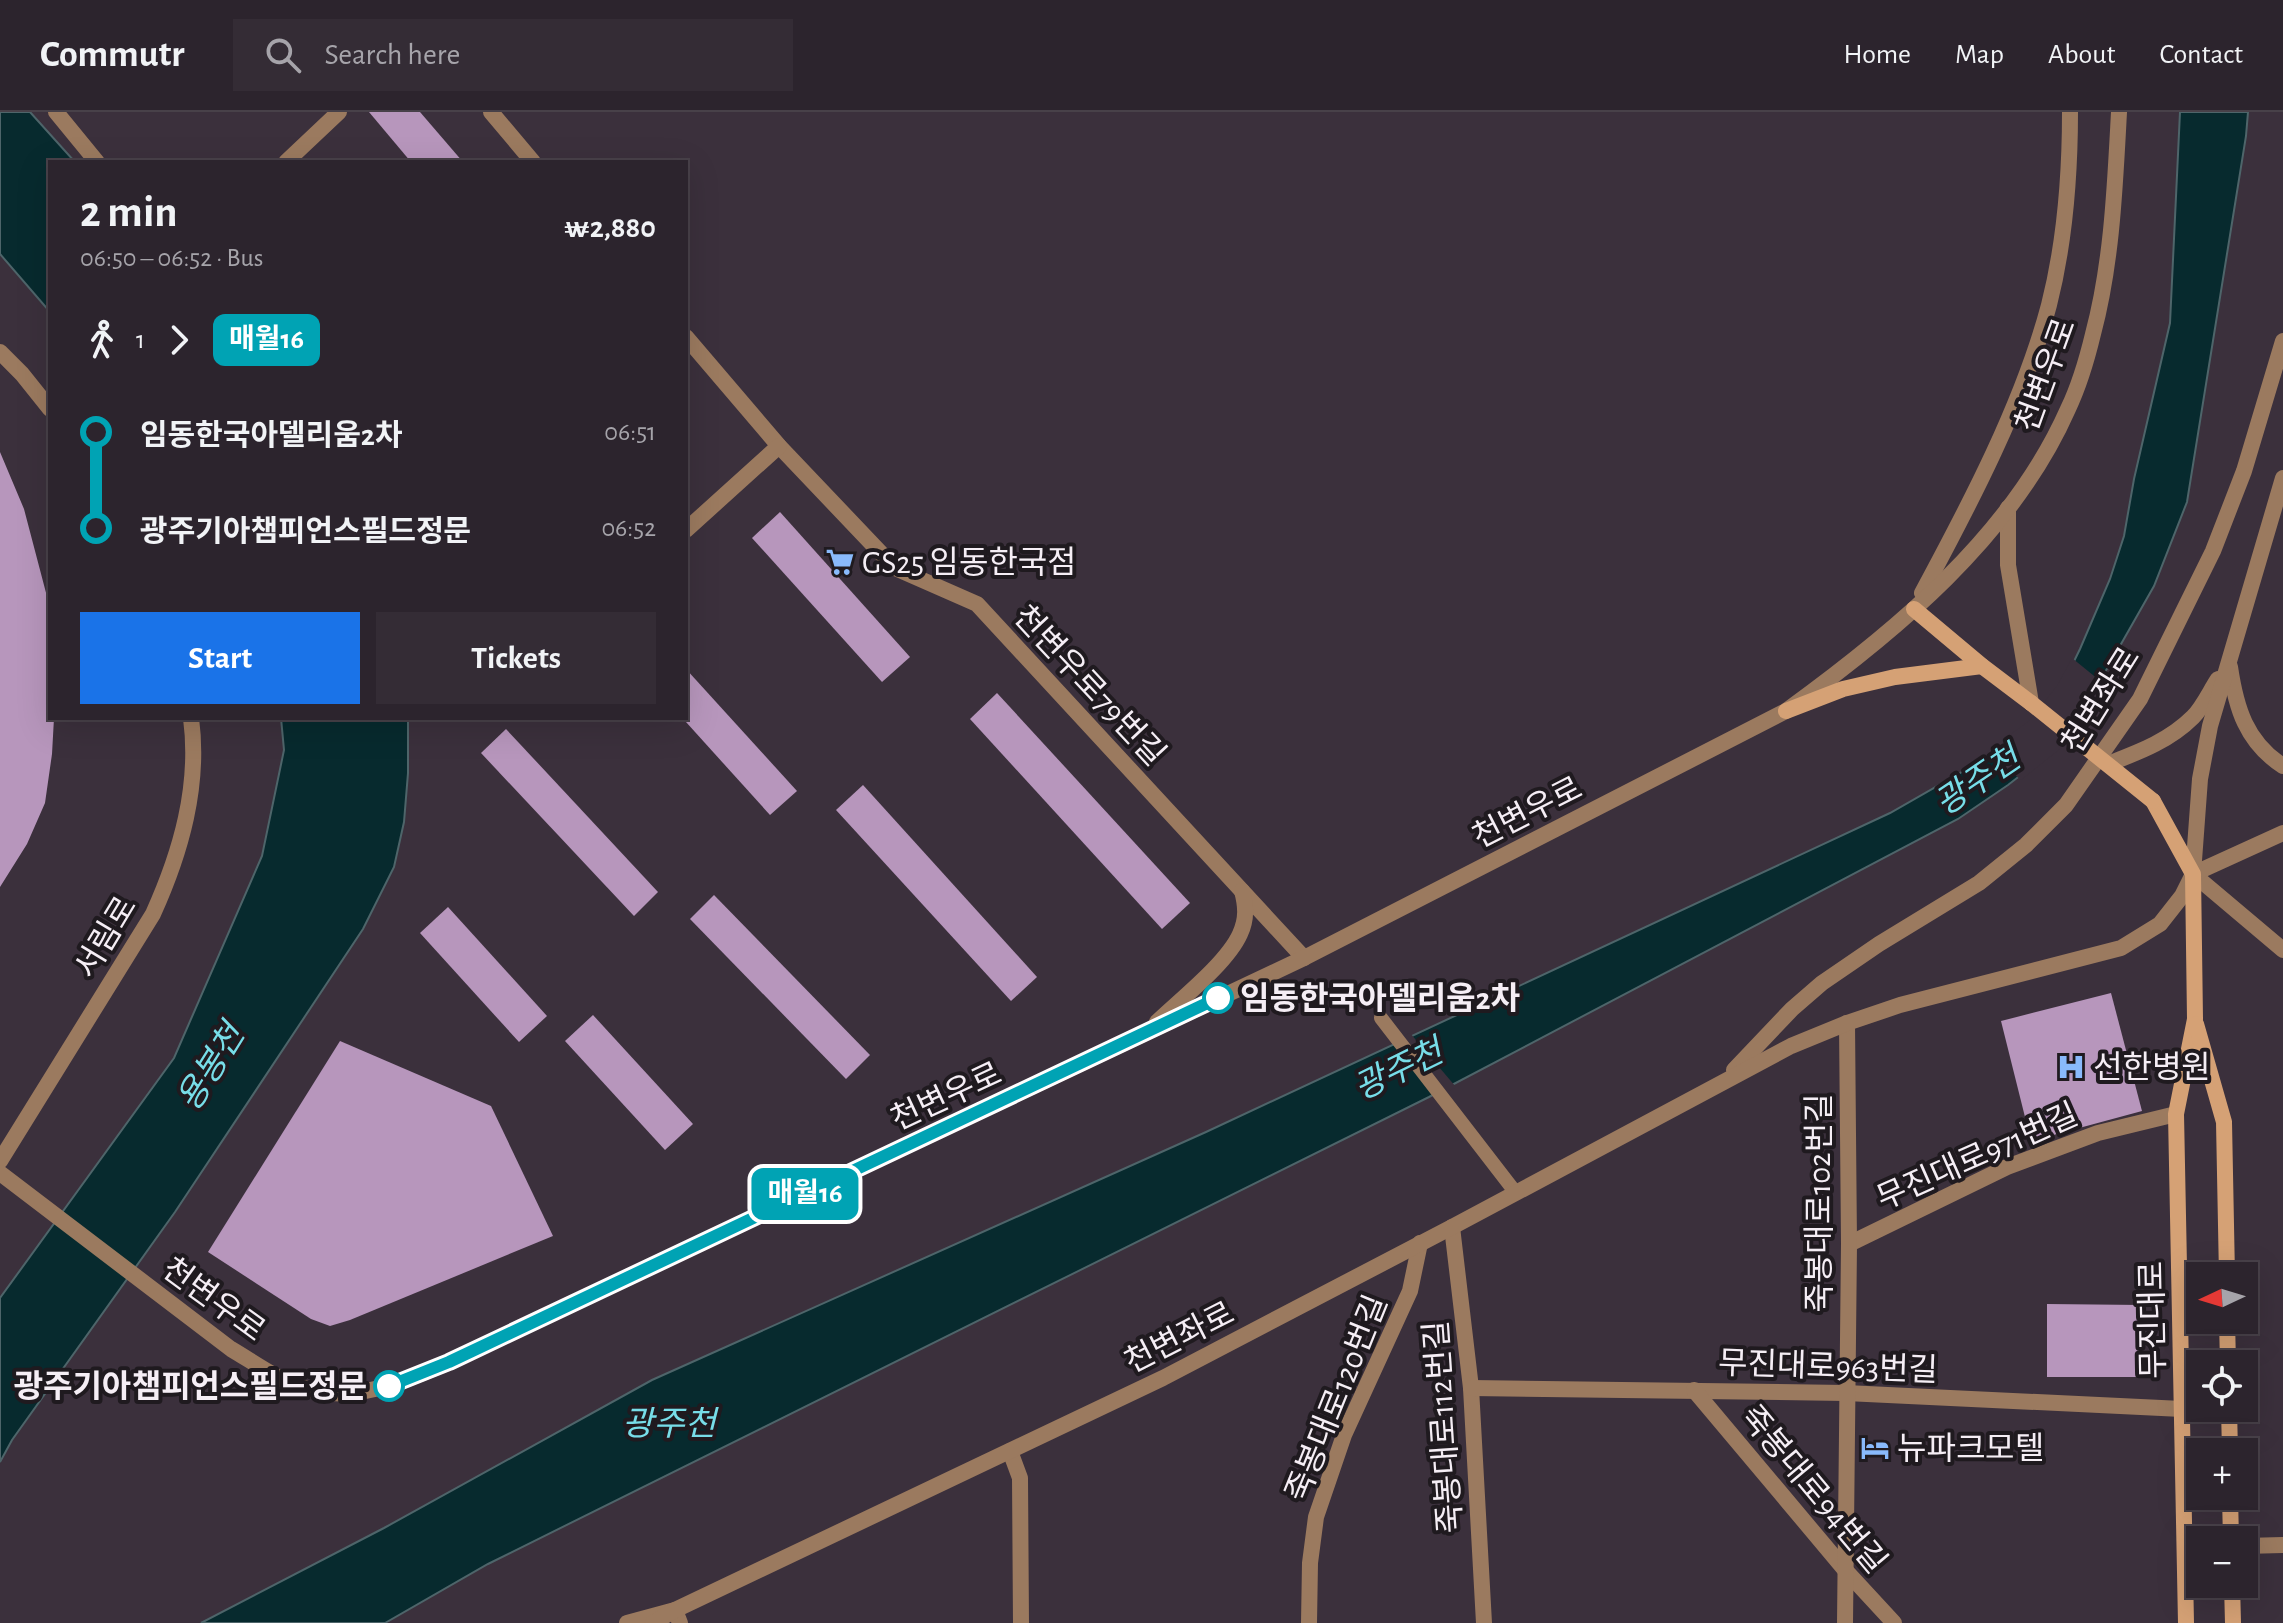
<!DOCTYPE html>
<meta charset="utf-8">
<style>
:root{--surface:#2c242d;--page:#342c35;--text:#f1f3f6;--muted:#a6a4aa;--line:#484149;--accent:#1a73e8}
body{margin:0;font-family:"Alegreya Sans","Noto Sans KR",sans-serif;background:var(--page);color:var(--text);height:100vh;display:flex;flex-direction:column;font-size:30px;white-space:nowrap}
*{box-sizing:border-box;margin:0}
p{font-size:26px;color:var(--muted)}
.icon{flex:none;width:44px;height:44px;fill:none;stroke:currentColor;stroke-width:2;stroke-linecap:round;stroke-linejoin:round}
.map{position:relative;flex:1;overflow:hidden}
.sheet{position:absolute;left:48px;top:48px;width:640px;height:560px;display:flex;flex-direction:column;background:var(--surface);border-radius:0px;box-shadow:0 8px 32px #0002,0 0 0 2px var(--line)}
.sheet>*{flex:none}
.badge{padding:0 16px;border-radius:12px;font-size:28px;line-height:52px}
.needle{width:52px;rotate:266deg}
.controls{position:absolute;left:2186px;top:1150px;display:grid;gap:16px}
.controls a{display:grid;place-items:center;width:72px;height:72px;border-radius:0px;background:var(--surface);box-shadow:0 8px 32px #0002,0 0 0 2px var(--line);font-size:40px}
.map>.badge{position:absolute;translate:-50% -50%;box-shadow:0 0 0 4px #fff}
.legs{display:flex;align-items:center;gap:12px;height:88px;padding:0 32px;font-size:26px}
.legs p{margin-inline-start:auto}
.headline{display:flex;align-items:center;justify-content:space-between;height:136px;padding:0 32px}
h1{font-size:44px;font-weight:700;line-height:60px}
.cta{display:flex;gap:16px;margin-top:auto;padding:16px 32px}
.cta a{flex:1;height:92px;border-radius:0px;background:var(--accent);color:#fff;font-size:32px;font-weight:700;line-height:92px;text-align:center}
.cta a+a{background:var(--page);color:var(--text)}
ul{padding:0 32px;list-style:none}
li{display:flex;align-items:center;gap:28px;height:96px;font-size:30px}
li i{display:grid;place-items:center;width:12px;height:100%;margin:0 10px;background:currentColor}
li i::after{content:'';width:20px;height:20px;margin:-10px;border:6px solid;border-radius:50%;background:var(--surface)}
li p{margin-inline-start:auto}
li:first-child i{background:linear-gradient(#0000 50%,currentColor 0)}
li:last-child i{background:linear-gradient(currentColor 50%,#0000 0)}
header{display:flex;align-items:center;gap:48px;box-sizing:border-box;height:112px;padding:0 40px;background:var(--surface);border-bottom:2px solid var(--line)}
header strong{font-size:38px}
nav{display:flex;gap:44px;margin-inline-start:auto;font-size:28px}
.search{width:560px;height:72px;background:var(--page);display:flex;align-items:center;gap:20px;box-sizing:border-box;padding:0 28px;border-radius:0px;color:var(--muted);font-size:30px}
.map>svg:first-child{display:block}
</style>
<header>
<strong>Commutr</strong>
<div class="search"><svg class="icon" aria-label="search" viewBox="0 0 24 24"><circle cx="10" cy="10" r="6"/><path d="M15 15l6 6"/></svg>Search here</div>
<nav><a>Home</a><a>Map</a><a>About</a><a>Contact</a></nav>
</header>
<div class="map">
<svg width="2283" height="1511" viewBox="0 0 2283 1511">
<rect width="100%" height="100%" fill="#3b303c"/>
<!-- water -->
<g fill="#072a2e" stroke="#4e656a" stroke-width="2">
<path d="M0,0H30L75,50H50V200L0,142Z"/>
<path d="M2180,0H2248L2246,24L2187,390L2154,474L2067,627L2008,673L1958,707L1429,985L488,1452L385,1511H201L384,1416L652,1268L1206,1020L1890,701L1988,645L2032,611L2061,576L2080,537L2110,467L2124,424L2134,367L2170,211Z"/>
<path d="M281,606H408V661L404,710L394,755L363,817L175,1100L12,1328L0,1350V1186L174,946L262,744L284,638Z"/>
</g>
<!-- pier -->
<g fill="#3b303c">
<path d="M2072,546L2104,572L2070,629L2021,668L1987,640L2030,608L2057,574Z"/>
<path d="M1410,921L1456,975L1441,983L1393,928Z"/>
</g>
<!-- building -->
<g fill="#b796bc">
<path d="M369,0H420L463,50H411Z"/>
<path d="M0,340L24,397L50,496V606H54L52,642L45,691L27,732L0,775Z"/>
<path d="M780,400L910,545L882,570L752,426Z"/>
<path d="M686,557L797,679L770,703L686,610Z"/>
<path d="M997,581L1190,791L1162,817L970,607Z"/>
<path d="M506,617L658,780L634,804L481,641Z"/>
<path d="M863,673L1037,865L1011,889L836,698Z"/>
<path d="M714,783L870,943L846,967L690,807Z"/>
<path d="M448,795L547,904L519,930L420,821Z"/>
<path d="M2111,881L2142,999L2031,1029L2001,909Z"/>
<path d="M593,903L693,1012L665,1038L565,929Z"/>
<path d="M340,929L491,994L553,1124L350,1208L330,1214L311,1207L208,1140Z"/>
<path d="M2047,1192L2142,1193L2141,1265H2047Z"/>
</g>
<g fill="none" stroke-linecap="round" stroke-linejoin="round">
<!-- pedestrian -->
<path stroke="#9b7a5f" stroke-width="14" d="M1381,906L1516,1081"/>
<!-- minor -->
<g stroke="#9b7a5f" stroke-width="16">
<path d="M56,0L97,50"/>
<path d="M491,0L533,50"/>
<path d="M286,50L339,0"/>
<path d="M686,225L779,334L895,456L977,492L1304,846"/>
<path d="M686,418L779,334"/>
<path d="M1452,1115L1471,1276L1484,1511"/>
<path d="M1849,1132L2007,1055L2098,1021L2176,1002"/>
<path d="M1471,1276L1846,1281L2182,1297"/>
<path d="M1694,1278L1846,1459L1894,1511"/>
<path d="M1010,1339L1020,1366L1021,1511"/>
<path d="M2244,1434L2283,1433"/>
<path d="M627,1511L675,1498L680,1511"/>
<path d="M1309,1511L1310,1451L1316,1405L1344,1323L1410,1179L1420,1131"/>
<path d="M1845,1511L1849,1132L1847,911"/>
</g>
<!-- tertiary -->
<g stroke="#9b7a5f" stroke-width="16">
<path d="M0,240L22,262L50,297"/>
<path d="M2008,396V453L2031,591"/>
<path d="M1922,481C1970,392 2023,291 2049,193C2065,130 2070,65 2070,0"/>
<path d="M2230,555C2236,596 2246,630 2283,654"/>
<path d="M2108,652C2139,640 2169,629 2193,605C2203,595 2210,579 2218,567"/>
<path d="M2193,762L2283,838"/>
<path d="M2193,762L2283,721"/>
<path d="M1157,910C1181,887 1227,851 1240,822C1247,807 1246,794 1242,779"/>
<path d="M1734,958L1792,897L1822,871L1879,832L1979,771L2026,733L2066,693L2140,587L2213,439L2244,359L2283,229"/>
<path d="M0,1049L153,802C181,740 200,674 191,606"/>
<path d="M0,1061L231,1237C255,1251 280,1270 307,1277C357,1291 404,1269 449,1250L1304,846L1786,599C1895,520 2012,424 2068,297C2079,274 2087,247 2093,222C2112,151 2115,74 2119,0"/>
<path d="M653,1511L675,1498L1163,1266L1452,1115L1791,934L1847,911L1900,893L2121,836L2160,812L2182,784L2193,762L2200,667L2210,614L2283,366"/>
</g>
<!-- secondary -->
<g stroke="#d5a175" stroke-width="16">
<path d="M1914,497L1982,554L2031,591"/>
<path d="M1786,599L1843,577L1895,565L1982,554"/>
<path d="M2153,689L2193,762L2195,907L2176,1002L2186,1511"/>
<path d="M2196,912L2224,1010L2227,1164"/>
<path d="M2227,1208L2228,1252"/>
<path d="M2229,1296L2230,1340"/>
<path d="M2230,1384L2231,1428"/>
<path d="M2232,1472L2233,1511"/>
</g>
<!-- secondary-bridge -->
<path stroke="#d5a175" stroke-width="16" d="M2031,591L2153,689"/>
</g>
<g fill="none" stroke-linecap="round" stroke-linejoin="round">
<defs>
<path id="line-1" d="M389,1274L449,1250L1218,886"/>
</defs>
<!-- line-1 casing -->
<use href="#line-1" stroke="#fff" stroke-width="18"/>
<!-- line-1 -->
<use href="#line-1" stroke="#00a3b4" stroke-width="12"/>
</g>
<!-- icons -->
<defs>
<symbol id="supermarket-bare" viewBox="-9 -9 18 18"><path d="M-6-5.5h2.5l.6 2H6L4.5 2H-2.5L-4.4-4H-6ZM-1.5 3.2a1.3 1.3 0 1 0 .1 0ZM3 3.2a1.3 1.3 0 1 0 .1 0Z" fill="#89bafc" stroke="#1f1a1f" stroke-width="2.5" paint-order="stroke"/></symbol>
<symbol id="hospital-bare" viewBox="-9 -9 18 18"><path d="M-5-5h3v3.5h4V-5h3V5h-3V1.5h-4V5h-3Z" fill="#89bafc" stroke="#1f1a1f" stroke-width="2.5" paint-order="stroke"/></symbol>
<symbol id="hotel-bare" viewBox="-9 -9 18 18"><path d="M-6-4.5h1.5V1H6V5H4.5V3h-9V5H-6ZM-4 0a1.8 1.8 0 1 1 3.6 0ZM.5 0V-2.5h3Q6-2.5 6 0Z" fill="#89bafc" stroke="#1f1a1f" stroke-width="2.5" paint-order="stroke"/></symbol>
</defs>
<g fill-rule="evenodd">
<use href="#supermarket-bare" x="820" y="430" width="40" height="40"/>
<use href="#hospital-bare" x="2051" y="935" width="40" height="40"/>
<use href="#hotel-bare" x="1855" y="1316" width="40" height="40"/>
</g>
<!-- markers -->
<g fill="#fff" stroke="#00a3b4" stroke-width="4">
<circle cx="1218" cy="886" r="14"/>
<circle cx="389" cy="1274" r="14"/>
</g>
<g text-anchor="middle" stroke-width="8" stroke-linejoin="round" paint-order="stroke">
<!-- street labels -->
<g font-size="32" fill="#f5eef5" stroke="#1f1a1f">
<text transform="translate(2045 263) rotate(-70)" y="11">천변우로</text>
<text transform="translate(1090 573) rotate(47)" y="11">천변우로79번길</text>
<text transform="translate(2100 588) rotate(-58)" y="11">천변좌로</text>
<text transform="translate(1527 700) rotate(-27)" y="11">천변우로</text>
<text transform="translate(105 825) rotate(-59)" y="11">서림로</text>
<text transform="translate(946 984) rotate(-25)" y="11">천변우로</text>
<text transform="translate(1977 1044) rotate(-24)" y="11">무진대로971번길</text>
<text transform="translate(1819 1091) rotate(-90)" y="11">죽봉대로102번길</text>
<text transform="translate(214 1187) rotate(36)" y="11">천변우로</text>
<text transform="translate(2152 1208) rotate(-91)" y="11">무진대로</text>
<text transform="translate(1179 1225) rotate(-27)" y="11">천변좌로</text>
<text transform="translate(1828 1254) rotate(2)" y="11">무진대로963번길</text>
<text transform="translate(1336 1286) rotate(-68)" y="11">죽봉대로120번길</text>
<text transform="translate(1443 1315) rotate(-94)" y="11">죽봉대로112번길</text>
<text transform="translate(1814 1377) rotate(50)" y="11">죽봉대로94번길</text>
</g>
<!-- poi labels -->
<g font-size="32" fill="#f5eef5" stroke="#1f1a1f" text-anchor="start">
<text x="862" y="461">GS25 임동한국점</text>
<text x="2093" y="966">선한병원</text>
<text x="1897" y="1347">뉴파크모텔</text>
</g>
<!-- stop labels -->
<g font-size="32" font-weight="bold" fill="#f5eef5" stroke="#1f1a1f" text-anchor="start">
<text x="1240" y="897">임동한국아델리움2차</text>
<text x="367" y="1285" text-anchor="end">광주기아챔피언스필드정문</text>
</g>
<!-- water labels -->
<g font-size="34" font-style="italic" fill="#77dde8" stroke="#1f1a1f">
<text transform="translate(1977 668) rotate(-34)" y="12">광주천</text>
<text transform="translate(210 955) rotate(-58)" y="12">용봉천</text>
<text transform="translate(1398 957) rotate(-26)" y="12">광주천</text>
<text x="669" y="1323">광주천</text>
</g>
</g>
</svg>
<div class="controls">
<a><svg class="needle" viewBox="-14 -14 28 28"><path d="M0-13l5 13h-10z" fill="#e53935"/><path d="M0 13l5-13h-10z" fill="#a6a4aa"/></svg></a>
<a><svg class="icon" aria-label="locate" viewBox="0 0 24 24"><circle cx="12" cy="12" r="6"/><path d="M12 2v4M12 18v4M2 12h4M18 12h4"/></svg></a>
<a>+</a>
<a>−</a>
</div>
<b class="badge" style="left:805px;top:1082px;background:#00a3b4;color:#fff">매월16</b>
<section class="sheet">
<div class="headline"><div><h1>2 min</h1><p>06:50 – 06:52 · Bus</p></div><b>₩2,880</b></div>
<div class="legs"><svg class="icon" aria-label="walk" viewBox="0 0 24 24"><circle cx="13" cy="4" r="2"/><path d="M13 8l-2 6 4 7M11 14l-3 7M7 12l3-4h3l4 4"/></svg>1<svg class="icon" aria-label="forward" viewBox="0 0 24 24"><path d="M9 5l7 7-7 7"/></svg><b class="badge" style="background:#00a3b4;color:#fff">매월16</b></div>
<ul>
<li><i style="color:#00a3b4"></i><b>임동한국아델리움2차</b><p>06:51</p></li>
<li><i style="color:#00a3b4"></i><b>광주기아챔피언스필드정문</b><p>06:52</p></li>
</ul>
<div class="cta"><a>Start</a><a>Tickets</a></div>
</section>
</div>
